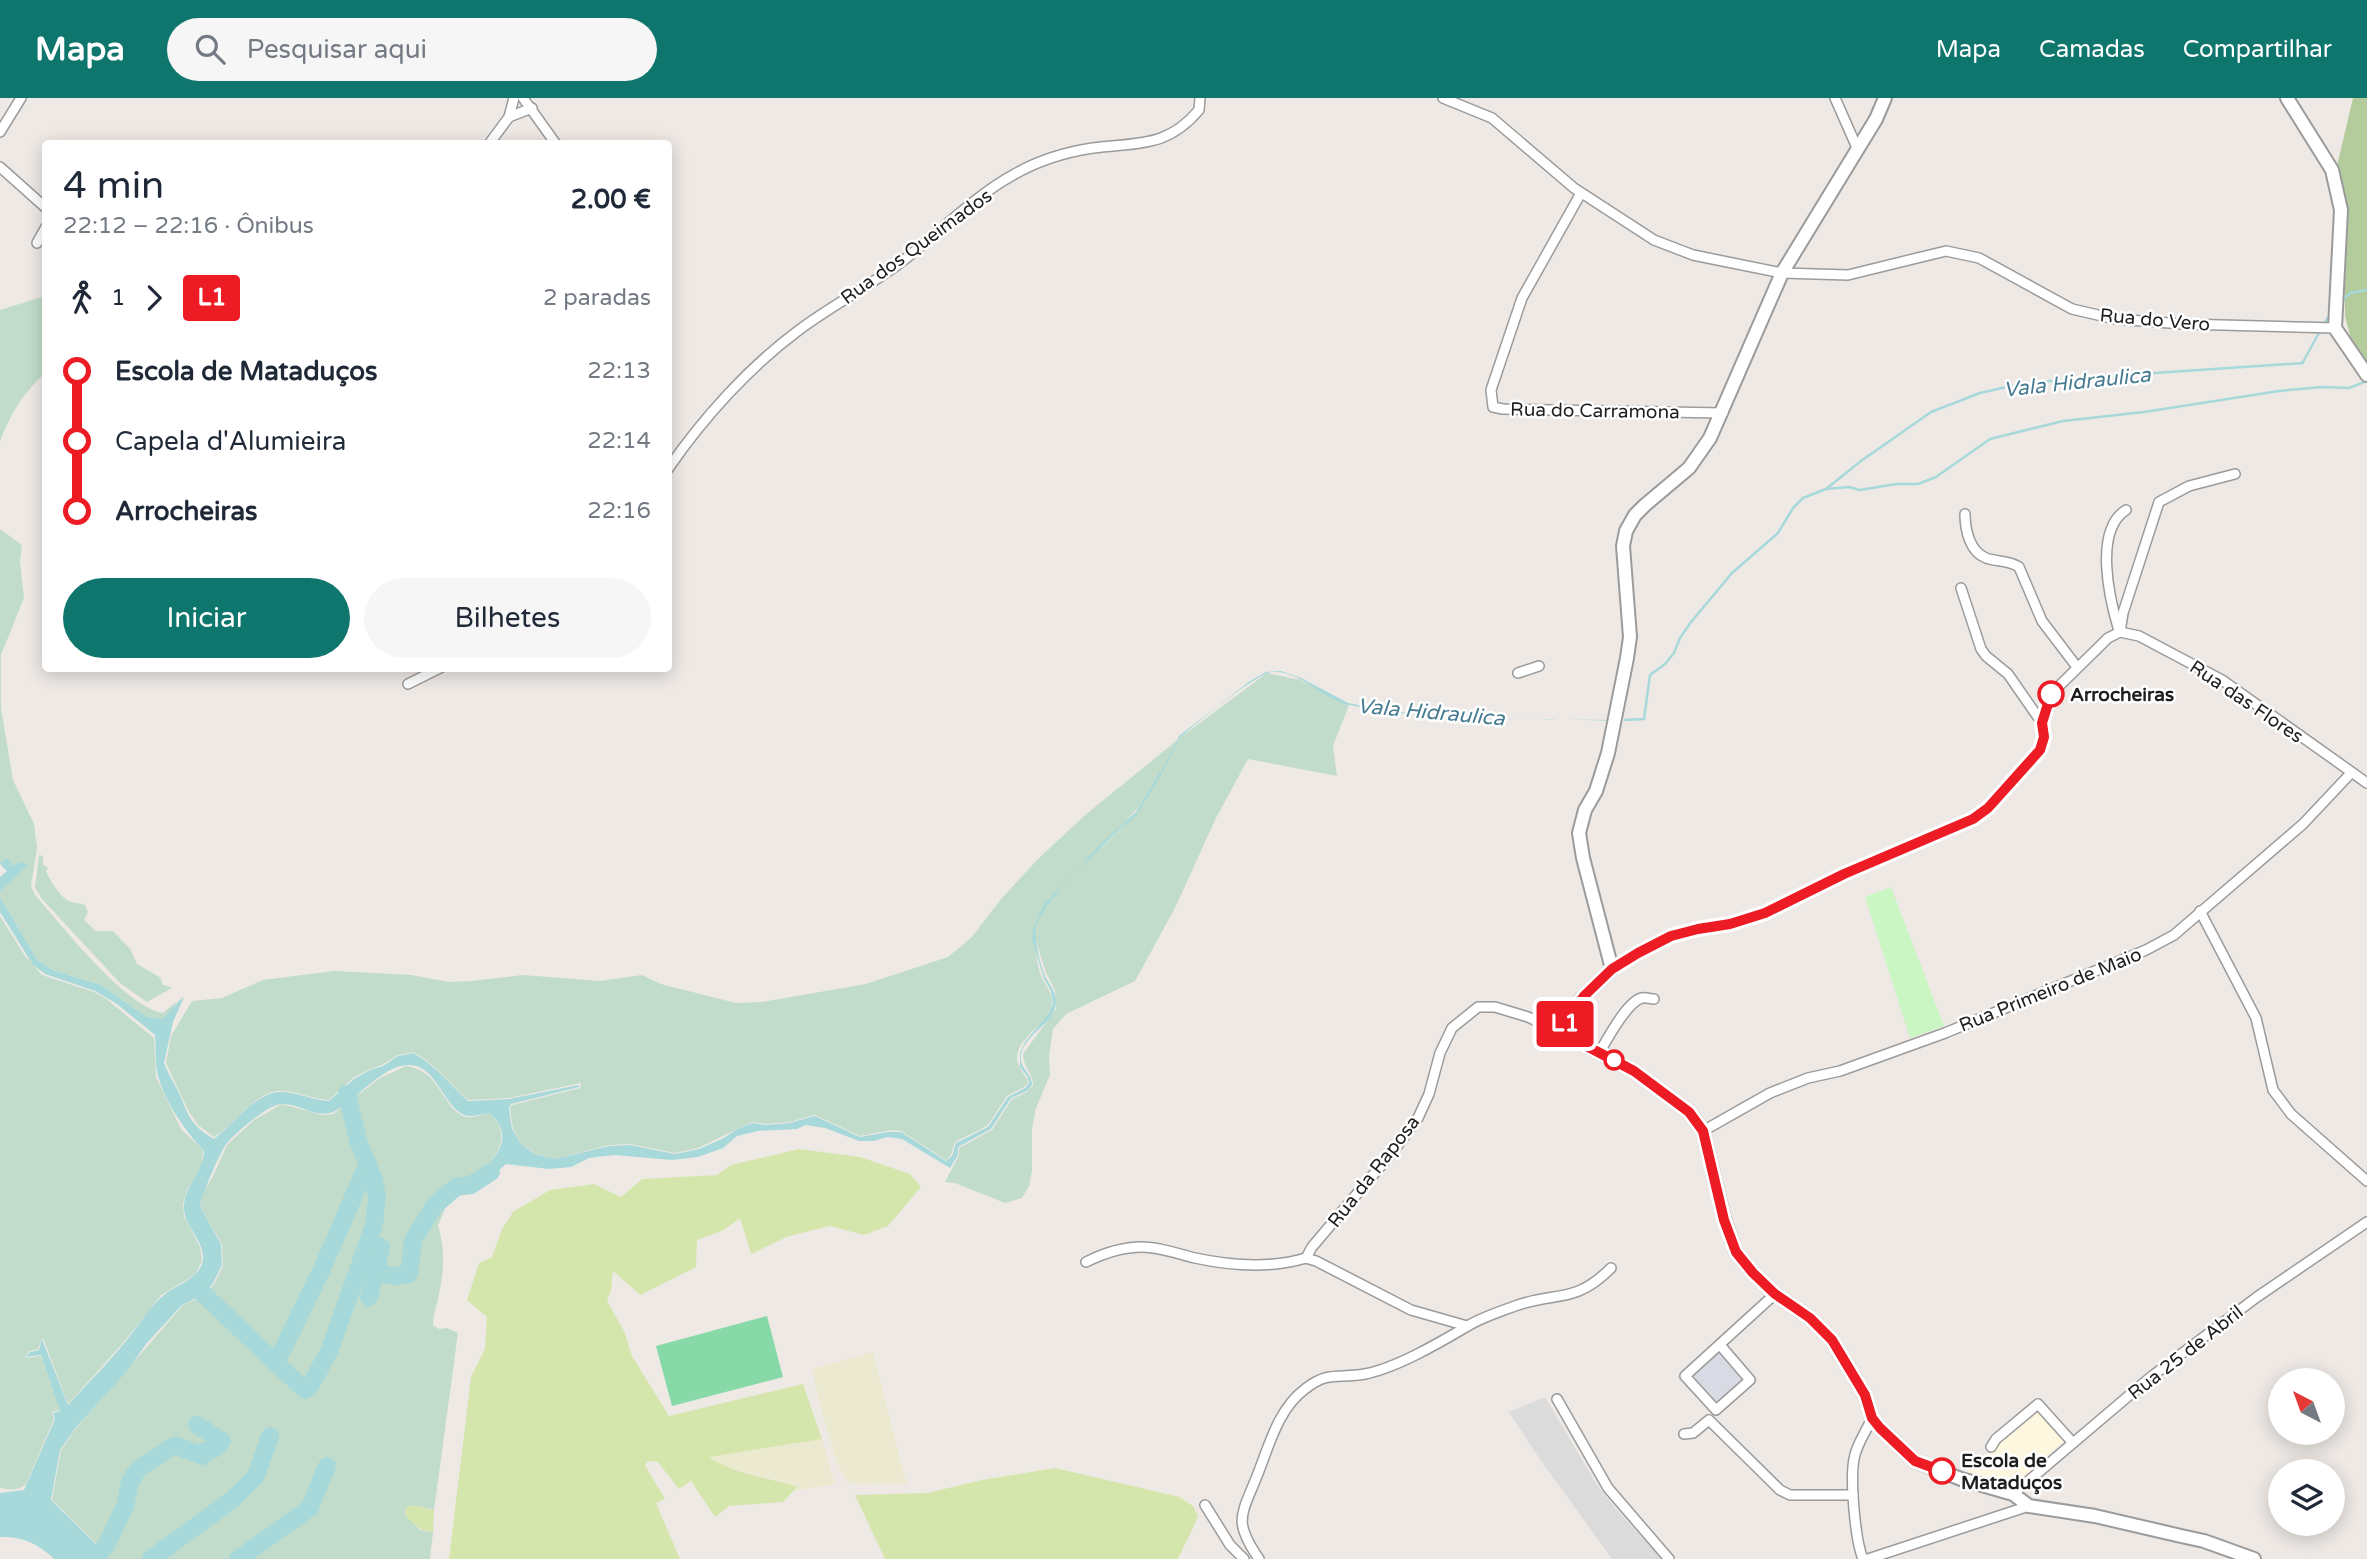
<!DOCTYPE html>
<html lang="pt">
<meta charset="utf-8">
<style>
:root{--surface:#fff;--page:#f6f6f7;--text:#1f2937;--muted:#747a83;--accent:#0f766e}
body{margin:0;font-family:"Varela Round",sans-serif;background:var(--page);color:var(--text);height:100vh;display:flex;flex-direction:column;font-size:26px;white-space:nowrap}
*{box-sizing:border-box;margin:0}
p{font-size:23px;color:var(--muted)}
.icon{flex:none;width:38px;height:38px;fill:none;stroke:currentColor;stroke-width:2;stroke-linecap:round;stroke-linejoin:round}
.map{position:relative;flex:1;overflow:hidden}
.drawer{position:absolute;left:42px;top:42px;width:630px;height:532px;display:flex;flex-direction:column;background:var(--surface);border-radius:7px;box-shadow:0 4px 18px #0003}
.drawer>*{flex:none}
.badge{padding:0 14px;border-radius:5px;font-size:24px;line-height:46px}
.needle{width:46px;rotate:319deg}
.controls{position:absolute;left:2268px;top:1270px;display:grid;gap:14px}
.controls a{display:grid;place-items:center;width:77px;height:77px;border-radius:50%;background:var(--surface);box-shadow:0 4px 18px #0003;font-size:35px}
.map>.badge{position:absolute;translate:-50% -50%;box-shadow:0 0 0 4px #fff}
.legs{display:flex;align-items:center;gap:10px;height:77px;padding:0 21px;font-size:23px}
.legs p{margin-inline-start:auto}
.summary{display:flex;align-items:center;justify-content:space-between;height:119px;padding:0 21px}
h1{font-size:38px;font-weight:600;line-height:52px}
.primary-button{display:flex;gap:14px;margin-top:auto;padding:14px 21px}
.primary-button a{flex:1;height:80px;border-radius:42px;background:var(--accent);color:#fff;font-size:28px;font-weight:600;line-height:80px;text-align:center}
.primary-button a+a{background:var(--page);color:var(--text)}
ul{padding:0 21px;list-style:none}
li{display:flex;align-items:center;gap:24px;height:70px;font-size:26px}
li i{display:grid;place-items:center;width:10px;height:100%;margin:0 9px;background:currentColor}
li i::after{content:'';width:18px;height:18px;margin:-9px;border:5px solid;border-radius:50%;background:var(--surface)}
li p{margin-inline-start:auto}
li:first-child i{background:linear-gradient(#0000 50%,currentColor 0)}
li:last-child i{background:linear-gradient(currentColor 50%,#0000 0)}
header{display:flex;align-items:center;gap:42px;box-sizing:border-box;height:98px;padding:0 35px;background:var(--accent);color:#fff}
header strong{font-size:33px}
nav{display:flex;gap:38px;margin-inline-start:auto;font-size:24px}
.search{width:490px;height:63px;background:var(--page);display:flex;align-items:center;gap:18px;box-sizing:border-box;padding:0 24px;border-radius:38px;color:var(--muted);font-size:26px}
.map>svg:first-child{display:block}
</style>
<header>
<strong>Mapa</strong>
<div class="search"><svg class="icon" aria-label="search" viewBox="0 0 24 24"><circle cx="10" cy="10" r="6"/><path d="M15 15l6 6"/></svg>Pesquisar aqui</div>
<nav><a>Mapa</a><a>Camadas</a><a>Compartilhar</a></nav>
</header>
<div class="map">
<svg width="2367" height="1461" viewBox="0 0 2367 1461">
<rect width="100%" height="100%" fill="#eee9e5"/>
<!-- residential -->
<path fill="#dcdbdb" d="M1545,1299L1597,1387L1615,1410L1662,1461H1612L1539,1360L1509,1314Z"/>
<!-- education -->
<path fill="#fdf7df" d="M2039,1313L2064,1343L2015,1387H2009L1981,1380L1976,1375L1971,1377L1968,1373Z"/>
<!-- farmland -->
<g fill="#ece9d1">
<path d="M873,1254L907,1387L847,1385L836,1363L819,1303L812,1271Z"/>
<path d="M822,1341L835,1386L794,1393L796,1390L774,1381L731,1373L708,1358Z"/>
</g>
<!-- grass -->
<g fill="#d5e6ad">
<path d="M799,1051L860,1059L910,1076L921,1089L888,1128L864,1137L830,1128L789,1138L751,1156L740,1120L724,1132L697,1142L696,1169L640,1197L613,1173L611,1192L607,1203L625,1235L632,1258L669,1318L803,1286L822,1341L709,1359C737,1378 765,1378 797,1389L783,1404L729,1408L715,1419L691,1383L679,1391L658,1364L648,1363L645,1367L665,1401L656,1405L680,1461H449L471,1279L485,1251L487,1219L467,1202L479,1165L492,1159L502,1131L513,1114L550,1092L594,1086L621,1099L642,1081L717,1077L731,1067Z"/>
<path d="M1055,1370L1180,1399L1194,1409L1198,1419L1178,1461H885L855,1397L927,1395L982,1382Z"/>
<path d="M412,1407L434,1412L433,1434C419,1432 414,1428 405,1417L406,1410Z"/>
</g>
<!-- forest -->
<path fill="#b4cb9c" d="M2353,0H2367V269L2352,245L2345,218L2344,104L2336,72Z"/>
<!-- wetland -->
<g fill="#c2dccb" fill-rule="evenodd">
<path d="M45,198V275C23,296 11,314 0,344V212Z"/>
<path d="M0,431L22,447L20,463L24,500L1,557V610L13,682L34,726L37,750L31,788L35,797C62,827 125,909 163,915L177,903L170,914L162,921L147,919L101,887L55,873L38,863L0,799V793L9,783L12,769L7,760L0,767Z"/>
<path d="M1267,575L1300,582L1349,607L1333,648L1337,678L1248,661L1216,720L1175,810L1135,883L1066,916L1053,931L1049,958L1050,977L1036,1010L1032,1030V1073L1029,1088L1022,1100L1005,1105L955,1085L945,1084L959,1057V1050L992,1032L1012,1001L1027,994L1033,987C1033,975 1023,969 1023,956L1056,911L1055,892L1046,875L1036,843C1036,854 1037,869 1042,880C1046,889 1053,895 1052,905C1049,927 1018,937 1017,960C1017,970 1026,976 1028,985L1024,989L1007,998L987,1028L955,1044L951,1057L946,1062L901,1033L892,1032L860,1038L815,1017L789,1024L766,1026L752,1024L698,1050L675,1055L630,1046L609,1047L555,1061L536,1056L521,1046L513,1031L510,1010L512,1007L580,990L581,985L509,1000L468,1002C449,985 436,966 413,954L398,957L382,967L370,971L353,980L329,1002C314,1001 301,995 286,993C257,989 237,1025 214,1039L198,1027L189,1014L166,965L171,938L192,903L222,900L263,882L334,873L411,877L449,884L472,883L523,877L600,883L642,877L661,886L736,905L762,904L866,886L948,859L971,840L1002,800L1038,761L1084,718L1181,639ZM1160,674L1137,715L1098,753L1139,709Z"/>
<path d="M39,757L43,758V767L48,770L46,773C49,781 60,798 67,802C72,805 80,805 85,807L88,814L84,822L96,833H113L130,851L137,866L161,880L162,886L172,890L147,904L120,885L42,801L35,790Z"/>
<path d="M0,818L25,858L42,877L94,894L105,900L154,940L156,979L181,1031L203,1052L202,1067L187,1092L183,1106L184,1118L200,1149L202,1163L195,1177L161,1197L123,1245L68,1306L43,1240L38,1251L29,1253L25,1260L41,1258L60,1312L52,1314L54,1321L26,1386C19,1393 10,1392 0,1390Z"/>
<path d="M406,968C442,972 444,1016 467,1019C474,1020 483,1016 490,1015C524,1049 473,1080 451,1102C445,1108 442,1119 438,1127C446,1156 444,1175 437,1205C435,1213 433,1218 433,1227L439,1231L447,1230L458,1235L434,1412L412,1407L406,1410L405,1417L420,1432L433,1434L430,1461H108L106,1458V1448L101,1450L52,1402L61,1352L74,1333L183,1207L199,1200L213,1188L223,1168L222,1146L200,1108L203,1094L212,1080L227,1047L254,1022L282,1006L322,1017L333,1016L380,980Z"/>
</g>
<!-- park -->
<path fill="#caf6c4" d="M1891,789L1944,928L1910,940L1865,799Z"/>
<!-- pitch -->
<path fill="#87d9a8" d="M767,1218L783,1279L672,1308L656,1248Z"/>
<!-- plaza -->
<path fill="#d9dbe4" d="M1721,1238L1758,1282L1715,1319L1677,1279Z"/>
<!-- water -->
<g fill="#a7d9da">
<path d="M1617,571L1610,623C1523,618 1436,625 1350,607C1323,602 1301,572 1272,574C1257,575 1191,629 1178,642C1173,657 1146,704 1136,717C1130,724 1122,728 1116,735C1090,760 1049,796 1036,828C1033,838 1041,870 1046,880C1052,890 1058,897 1055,910C1050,928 1018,941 1021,963C1023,972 1032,977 1032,987L1027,993L1011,1000L991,1031L958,1049V1057L950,1070L902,1041L887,1039L874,1043H859L825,1030L806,1027L797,1031L758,1033L737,1038L723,1050L698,1059L672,1062L614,1057L589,1060L571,1069L549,1071L506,1066L495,1076L471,1087C490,1064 519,1043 490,1015C483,1016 475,1018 469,1018C448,1017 439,974 416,968C387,960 358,1002 335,1013C317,1022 301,1006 283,1006C269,1005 237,1034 227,1045C220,1054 202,1096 200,1108L221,1146L222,1167L212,1187L199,1199L182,1207L147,1245L127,1273L74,1332L60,1352L51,1402L101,1451L106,1448L105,1459L108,1461H54C39,1446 22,1438 0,1439V1395L24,1392L55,1321L53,1315L60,1313L41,1257L26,1259L30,1254L39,1252L42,1241L68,1307C87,1286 108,1265 126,1243C138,1228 149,1209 164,1197C177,1186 200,1181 203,1162C205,1142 182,1127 184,1107C186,1085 203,1075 204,1053C184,1032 158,995 156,965C155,956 156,947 155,937L117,906L95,893L45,876L33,867L0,814V799L38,863L55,873L101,887L147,919L162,921C171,914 175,905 184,899L173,924L164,965C169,978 177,989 182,1002C190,1022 194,1029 214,1041C234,1026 258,990 286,994C301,996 314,1002 329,1003L354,981L370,972L383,968L398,958L413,955C436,967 449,986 468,1003L509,1001L579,987V989L511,1006L509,1010L512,1031L521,1046L535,1056L555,1061L609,1048L630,1047L675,1056L699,1051L722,1041L739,1030L752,1025L766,1027L789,1025L815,1018L860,1039L888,1034H901L946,1063L952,1058L956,1045L988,1029L1008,999L1025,990L1029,985L1027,978L1020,969V955L1025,944L1049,915L1053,905L1051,893L1044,881L1032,840L1034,829L1044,807L1101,746L1136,714L1172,654L1179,638L1250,583L1266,574L1281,573L1301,580L1348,605L1390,613L1468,620L1609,622Z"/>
<path d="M7,760L12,768L22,764L28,767L0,793V779L7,773L0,766Z"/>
</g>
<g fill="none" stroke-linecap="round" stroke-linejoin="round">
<!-- stream -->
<g stroke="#a7d9da" stroke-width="2.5">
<path d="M2340,205L2350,195L2367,192"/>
<path d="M2323,227L2331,215"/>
<path d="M2303,264L2320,233"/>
<path d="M1826,391L1849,389L1860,392L1896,386H1918L1936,379L1990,341L2063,323L2144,314L2279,293L2322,289L2349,290L2367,283"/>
<path d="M1625,622L1644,621L1650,577L1665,566L1674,555L1680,540L1691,524L1732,475L1778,435L1793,410L1803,400L1826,391L1861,363L1931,314L1980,295L2011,288L2035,287L2049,283H2080L2125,277L2303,265"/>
</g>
<!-- river -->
<g stroke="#a7d9da" stroke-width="18">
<path d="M358,1171L394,1178L409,1176L413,1142L434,1108L456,1089L471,1087L491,1074"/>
<path d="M196,1189L276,1265L322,1171L368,1065"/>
<path d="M369,1199L381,1149"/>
<path d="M276,1265L305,1292L311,1287L330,1251L374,1127L377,1099L374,1082L358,1042L347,996"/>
<path d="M94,1461L106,1448L125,1408L130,1384L138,1371L175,1347L203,1358V1354L214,1351L222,1343L197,1327"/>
<path d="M151,1461L233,1401L256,1378L270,1338"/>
<path d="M238,1461L310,1410L327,1368"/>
</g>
<defs>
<g id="minor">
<path d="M523,0L556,46"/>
<path d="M1443,0L1492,20L1574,90L1654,142L1693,157L1782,175L1848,177L1946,153L1979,160L2072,211L2115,221L2183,226L2335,230"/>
<path d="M1835,0L1858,52"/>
<path d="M509,19L532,10"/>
<path d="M0,34L21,0"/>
<path d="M489,46L509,19L514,0"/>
<path d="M0,69L46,110"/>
<path d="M1581,95L1522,200L1491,292L1493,309L1503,311L1723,315"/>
<path d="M37,145L46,129"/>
<path d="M668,371C703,320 749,269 799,232C831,208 868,189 900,165C937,137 973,99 1013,77C1037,63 1066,54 1093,50C1138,44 1167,50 1199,12L1200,0"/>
<path d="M1965,416C1965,432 1970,454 1986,460C1997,464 2009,462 2019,469L2042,523L2077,569"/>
<path d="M1961,490L1981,551L1986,558L2008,576L2042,625"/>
<path d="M2119,533C2110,503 2093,433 2126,412"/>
<path d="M2120,534L2139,538L2222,582L2367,685"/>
<path d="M2120,534L2123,515L2159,404L2189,388L2235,376"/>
<path d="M1518,575L1539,568"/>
<path d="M408,586L440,570"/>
<path d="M2200,813L2256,920L2273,992L2291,1016L2367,1083"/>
<path d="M1612,871L1671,838L1698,830L1730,826L1765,815L1845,776L1973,721L1988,710L2040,652L2044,639L2042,625L2051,596L2108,540L2120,534"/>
<path d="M1599,955C1607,942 1627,903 1642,900C1646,899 1650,901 1654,901"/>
<path d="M1703,1033L1770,995L1808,980L1840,973L1945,935L2146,852L2174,837L2303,726L2351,675"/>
<path d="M1306,1160L1312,1149L1395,1051L1418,1020L1429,996L1440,955L1452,930L1478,909H1495L1528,919L1560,934"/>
<path d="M1306,1160L1316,1163L1411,1212L1467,1228"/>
<path d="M1086,1164C1104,1155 1121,1149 1142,1149C1160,1149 1178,1156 1195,1160C1232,1168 1269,1171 1306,1160"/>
<path d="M1720,1247L1750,1282L1716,1312L1685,1278L1775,1196"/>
<path d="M1557,1301L1608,1390L1669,1461"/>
<path d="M1684,1336L1693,1335L1709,1322L1780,1392L1790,1397H1853"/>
<path d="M1991,1349L1996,1341L2038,1306L2073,1345"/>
<path d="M2013,1396L2152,1278L2257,1199L2367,1124"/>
<path d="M1205,1407L1230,1447L1244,1461"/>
<path d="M1259,1461C1233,1423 1241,1418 1257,1378C1269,1348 1278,1311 1305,1291C1329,1272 1339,1281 1365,1276C1396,1270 1439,1245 1466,1229C1480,1220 1499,1214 1515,1208C1556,1193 1574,1207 1611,1170"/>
<path d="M1863,1461C1855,1442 1850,1381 1854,1361C1856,1347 1867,1332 1872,1320"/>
<path d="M1868,1461L2029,1408"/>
</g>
<g id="tertiary">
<path d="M1885,0L1876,21L1782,175L1710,340L1689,370L1645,407L1635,417L1626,433L1623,448L1630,539L1627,560L1608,655L1596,693L1585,712L1579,735L1583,760L1612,871L1583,899L1560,934L1634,973L1689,1014L1703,1033L1724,1121L1736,1154L1753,1175L1775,1196L1810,1220L1832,1242L1865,1297L1872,1320L1880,1330L1915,1363L1961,1381L2013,1396L2029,1408L2095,1418L2181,1438L2204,1443L2254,1461"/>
<path d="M2287,0L2332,72L2341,112L2335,230L2367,277"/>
</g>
</defs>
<!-- minor casing -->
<use href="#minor" stroke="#9b9b9b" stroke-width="12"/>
<!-- tertiary casing -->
<use href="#tertiary" stroke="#9b9b9b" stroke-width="16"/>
<!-- minor -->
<use href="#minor" stroke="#fff" stroke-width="9"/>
<!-- tertiary -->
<use href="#tertiary" stroke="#fff" stroke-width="12"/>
</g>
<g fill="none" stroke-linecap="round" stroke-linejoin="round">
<defs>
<path id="line-1" d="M1942,1373L1915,1363L1880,1330L1872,1320L1865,1297L1832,1242L1810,1220L1775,1196L1753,1175L1736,1154L1724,1122L1703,1033L1689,1014L1634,973L1560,934L1584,898L1612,871L1638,855L1671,838L1698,831L1730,826L1765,815L1844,776L1973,721L1988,710L2040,652L2044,639L2042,625L2051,596"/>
</defs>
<!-- line-1 casing -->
<use href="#line-1" stroke="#fff" stroke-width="16"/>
<!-- line-1 -->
<use href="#line-1" stroke="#ed1c24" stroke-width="10"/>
</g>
<!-- markers -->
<g fill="#fff" stroke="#ed1c24" stroke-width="3.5">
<circle cx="2051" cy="596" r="12"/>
<circle cx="1614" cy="962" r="9"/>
<circle cx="1942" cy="1373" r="12"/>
</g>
<g text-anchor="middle" stroke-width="5" stroke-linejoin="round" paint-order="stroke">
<!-- street labels -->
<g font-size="19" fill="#1e1e1e" stroke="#fff">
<text transform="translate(916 148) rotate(-36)" y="7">Rua dos Queimados</text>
<text transform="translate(2155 221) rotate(5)" y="7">Rua do Vero</text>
<text transform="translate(1595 312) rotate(1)" y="7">Rua do Carramona</text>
<text transform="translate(2247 603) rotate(34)" y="7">Rua das Flores</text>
<text transform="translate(2050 891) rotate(-22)" y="7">Rua Primeiro de Maio</text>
<text transform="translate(1373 1073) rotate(-52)" y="7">Rua da Raposa</text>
<text transform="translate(2185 1254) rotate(-38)" y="7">Rua 25 de Abril</text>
</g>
<!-- stop labels -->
<g font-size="19" font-weight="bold" fill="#1e1e1e" stroke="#fff" text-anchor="start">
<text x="2070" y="603">Arrocheiras</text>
<text x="1961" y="1369">Escola de<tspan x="1961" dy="22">Mataduços</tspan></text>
</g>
<!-- water labels -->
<g font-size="21" font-style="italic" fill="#477b91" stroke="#fff">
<text transform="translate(2077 284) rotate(-6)" y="7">Vala Hidraulica</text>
<text transform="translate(1431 614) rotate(5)" y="7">Vala Hidraulica</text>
</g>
</g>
</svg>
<div class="controls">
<a><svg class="needle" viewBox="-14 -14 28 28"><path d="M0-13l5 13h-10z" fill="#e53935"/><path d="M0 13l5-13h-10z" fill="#747a83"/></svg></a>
<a><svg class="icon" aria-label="layers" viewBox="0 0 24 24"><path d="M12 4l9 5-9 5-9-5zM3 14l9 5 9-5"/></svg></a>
</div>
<b class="badge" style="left:1565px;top:926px;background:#ed1c24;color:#fff">L1</b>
<section class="drawer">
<div class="summary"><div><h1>4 min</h1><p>22:12 – 22:16 · Ônibus</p></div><b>2.00 €</b></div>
<div class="legs"><svg class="icon" aria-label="walk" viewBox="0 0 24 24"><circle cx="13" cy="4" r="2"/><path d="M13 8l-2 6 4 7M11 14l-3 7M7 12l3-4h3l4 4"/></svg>1<svg class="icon" aria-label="forward" viewBox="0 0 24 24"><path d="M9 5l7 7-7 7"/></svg><b class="badge" style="background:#ed1c24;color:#fff">L1</b><p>2 paradas</p></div>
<ul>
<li><i style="color:#ed1c24"></i><b>Escola de Mataduços</b><p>22:13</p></li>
<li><i style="color:#ed1c24"></i><span>Capela d'Alumieira</span><p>22:14</p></li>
<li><i style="color:#ed1c24"></i><b>Arrocheiras</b><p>22:16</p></li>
</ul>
<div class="primary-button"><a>Iniciar</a><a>Bilhetes</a></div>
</section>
</div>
